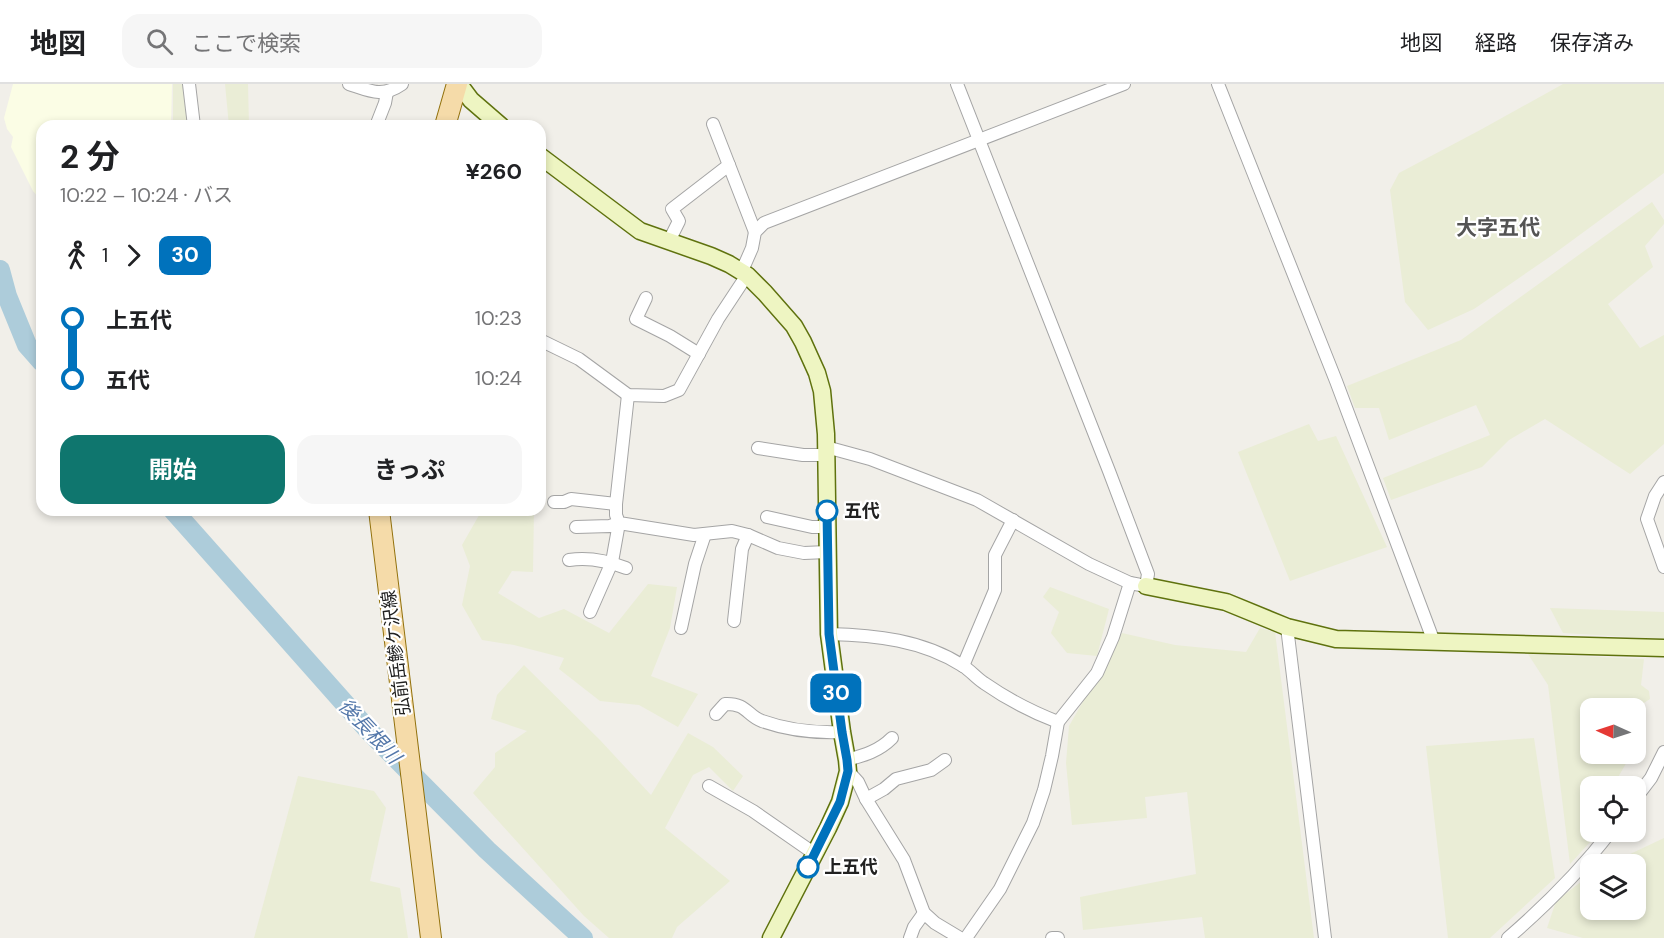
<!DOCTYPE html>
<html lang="ja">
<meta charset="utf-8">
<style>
:root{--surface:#fff;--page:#f6f6f6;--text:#202124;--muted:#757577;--line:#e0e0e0;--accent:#0f766e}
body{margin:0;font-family:"DM Sans","Noto Sans JP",sans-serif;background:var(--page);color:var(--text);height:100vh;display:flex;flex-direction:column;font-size:22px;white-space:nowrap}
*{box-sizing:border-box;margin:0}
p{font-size:20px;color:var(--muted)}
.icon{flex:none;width:33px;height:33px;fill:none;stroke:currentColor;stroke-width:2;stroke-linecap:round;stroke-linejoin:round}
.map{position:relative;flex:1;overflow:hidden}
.sheet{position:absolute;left:36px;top:36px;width:510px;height:396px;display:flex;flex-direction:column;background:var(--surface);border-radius:18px;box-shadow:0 3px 9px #0003}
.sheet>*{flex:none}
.badge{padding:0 12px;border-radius:9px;font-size:21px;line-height:39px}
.needle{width:39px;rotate:273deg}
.controls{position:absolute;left:1580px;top:614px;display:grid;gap:12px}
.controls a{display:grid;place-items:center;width:66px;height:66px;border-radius:12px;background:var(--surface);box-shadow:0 3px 9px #0003;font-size:30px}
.map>.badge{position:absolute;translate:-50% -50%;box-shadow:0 0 0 3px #fff}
.legs{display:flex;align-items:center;gap:9px;height:66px;padding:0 24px;font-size:20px}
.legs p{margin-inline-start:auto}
.summary{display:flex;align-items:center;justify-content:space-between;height:102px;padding:0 24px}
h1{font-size:33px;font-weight:700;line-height:45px}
.primary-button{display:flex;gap:12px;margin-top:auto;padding:12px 24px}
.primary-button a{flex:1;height:69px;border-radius:18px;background:var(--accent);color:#fff;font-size:24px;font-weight:700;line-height:69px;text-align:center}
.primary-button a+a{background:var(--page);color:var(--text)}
ul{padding:0 24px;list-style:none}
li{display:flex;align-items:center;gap:21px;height:60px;font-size:22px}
li i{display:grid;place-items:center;width:9px;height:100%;margin:0 8px;background:currentColor}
li i::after{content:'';width:15px;height:15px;margin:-8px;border:4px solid;border-radius:50%;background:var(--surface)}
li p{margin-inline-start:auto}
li:first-child i{background:linear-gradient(#0000 50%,currentColor 0)}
li:last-child i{background:linear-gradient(currentColor 50%,#0000 0)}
header{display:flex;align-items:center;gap:36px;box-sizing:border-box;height:84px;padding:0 30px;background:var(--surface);border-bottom:2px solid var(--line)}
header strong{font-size:28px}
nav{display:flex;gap:33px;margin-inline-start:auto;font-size:21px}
.search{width:420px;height:54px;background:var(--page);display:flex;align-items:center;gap:15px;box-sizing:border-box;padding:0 21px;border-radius:18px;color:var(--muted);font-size:22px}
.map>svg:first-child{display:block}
</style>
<header>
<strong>地図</strong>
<div class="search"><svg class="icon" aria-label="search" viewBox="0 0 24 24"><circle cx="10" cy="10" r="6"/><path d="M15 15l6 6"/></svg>ここで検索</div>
<nav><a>地図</a><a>経路</a><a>保存済み</a></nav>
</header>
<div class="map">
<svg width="1664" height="854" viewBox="0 0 1664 854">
<rect width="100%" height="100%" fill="#f1efe9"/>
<!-- education -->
<path fill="#fbfde5" d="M13,0H172L171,42H42V118L33,107L11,63L13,53L7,45L4,34Z"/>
<!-- farmland -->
<g fill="#eaedd6">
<path d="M173,0H184V11L190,42H173Z"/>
<path d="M225,0H248L249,42H229Z"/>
<path d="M1563,0H1664V89L1551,172L1474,225L1428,246L1405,218L1390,106L1399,89L1482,45Z"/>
<path d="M1652,118L1664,136V140L1645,162L1653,183L1608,220L1640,264L1664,251V360L1630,390L1545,335L1509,356L1482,383L1391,416L1383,394L1490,351L1476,321L1389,356L1379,324H1355L1347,302L1461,256Z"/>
<path d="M1309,340L1318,357L1336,352L1387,463L1290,497L1238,368Z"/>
<path d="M482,426H534L533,488L512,487L498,509L539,534L564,525L609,549L648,500L677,503L670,544L651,592L698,610L678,643L639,621L600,617L559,585L564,574L514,561L482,556L462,521L470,482L462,461Z"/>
<path d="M1050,503L1109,525L1097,572L1067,569L1051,549L1059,528L1043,513Z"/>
<path d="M1550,524L1664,528V555L1563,549Z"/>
<path d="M1260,544L1275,548L1314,854H1205L1202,833L1083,846L1080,813L1196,790L1187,708L1145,713L1147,734L1072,741L1066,679L1069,642L1122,549L1175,561L1246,568Z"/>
<path d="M1528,570L1644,575L1641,601L1649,607L1650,615L1636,624L1623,621L1622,624H1590V669H1632L1613,702H1590V747H1600L1570,780L1548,601Z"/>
<path d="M524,581L600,656L651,711L688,649L713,663L743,692L733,707L709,683L693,691L665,744L730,797L677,843L672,854H609L584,832L473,709L495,683V669L527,647L491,635L497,611Z"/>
<path d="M1534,654L1555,794L1490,854H1448L1426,662Z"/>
<path d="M298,692L374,707L386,724L370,797L400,804L408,854H254Z"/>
<path d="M1664,754V854H1583L1547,844L1556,817L1590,791V825H1635V780H1609Z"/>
</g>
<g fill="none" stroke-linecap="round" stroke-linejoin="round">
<!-- river -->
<g stroke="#adccda" stroke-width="20">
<path d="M0,186L7,212L27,261L42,278"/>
<path d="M173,426L370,648L487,766L583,854"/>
</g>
<defs>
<g id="street">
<path d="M189,0L194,42"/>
<path d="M349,0C370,7 382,14 402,0"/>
<path d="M1218,0L1336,297L1434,558"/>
<path d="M713,40L755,148"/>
<path d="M376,42L385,19L387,8"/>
<path d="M669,157L679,137L672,125L729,81"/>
<path d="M738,186L745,180L752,164L755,148L764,139L1124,0"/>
<path d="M646,214L636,235L670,252L699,270"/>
<path d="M540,256L579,275L628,311L664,312L679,306L718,235L747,191"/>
<path d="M628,311L616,420V431L619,439L694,451L732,447L748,451L778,464L804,469L827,468"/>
<path d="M826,363L870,375L977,416L1089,480L1130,499L1146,502L1148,490L1109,387L957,0"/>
<path d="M758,364L803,371H826"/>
<path d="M1664,398L1655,412L1647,435L1664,483"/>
<path d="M554,418H564L571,415L616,420"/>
<path d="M767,433L812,443H827"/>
<path d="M576,443L610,442L619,439L612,478L590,528"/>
<path d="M569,476C588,473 608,477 626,484"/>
<path d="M734,537L742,465L748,451"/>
<path d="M1287,543L1325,854"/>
<path d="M681,544L695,480L705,450"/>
<path d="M829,550C875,551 923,556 963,582C970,586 976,594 984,599C1007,615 1032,628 1058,638"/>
<path d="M963,582L995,506V471L1013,436"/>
<path d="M716,630L725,620C747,619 747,632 762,637C787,646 817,649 842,648"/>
<path d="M847,676C865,671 879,667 892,654"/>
<path d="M848,687L858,698L866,715L904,776L924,829L935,839L960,854"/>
<path d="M709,702L753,727L815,770"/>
<path d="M866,715L884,705L896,695L931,686L945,676"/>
<path d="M1635,715L1651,694L1664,668"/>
<path d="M910,854L914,843L924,829"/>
<path d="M966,854L1000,805L1033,739L1044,706L1052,672L1058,638L1097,589L1113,553L1130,499"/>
<path d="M1052,854H1058"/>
<path d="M1508,854C1545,822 1581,786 1611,747"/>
</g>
<g id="secondary">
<path d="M459,0L471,16L501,42"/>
<path d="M540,72L640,147L711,172L729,180L747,191L765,209L794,242L803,258L817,289L822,307L826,350L829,550L842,648L847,676L848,687L840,718L828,744L771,854"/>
<path d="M1146,502L1226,518L1287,543L1336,555L1664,564"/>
</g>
<g id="primary">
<path d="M445,42L457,0"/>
<path d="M379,426L431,854"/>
</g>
</defs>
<!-- street casing -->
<use href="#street" stroke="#a5a5a5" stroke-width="14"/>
<!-- secondary casing -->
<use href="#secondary" stroke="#5f720e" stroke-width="19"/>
<!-- primary casing -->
<use href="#primary" stroke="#92710c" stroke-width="22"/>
<!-- street -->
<use href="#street" stroke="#fff" stroke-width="12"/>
<!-- secondary -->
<use href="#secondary" stroke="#eef5c2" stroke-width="16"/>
<!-- primary -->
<use href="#primary" stroke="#f5dba9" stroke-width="20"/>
</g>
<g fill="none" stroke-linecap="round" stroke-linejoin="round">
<defs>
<path id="line-1" d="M808,783L840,718L848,687L847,676L842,648L829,550L827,427"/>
</defs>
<!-- line-1 casing -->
<use href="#line-1" stroke="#fff" stroke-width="14"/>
<!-- line-1 -->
<use href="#line-1" stroke="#0072bc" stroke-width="9"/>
</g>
<!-- markers -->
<g fill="#fff" stroke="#0072bc" stroke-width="3">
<circle cx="827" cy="427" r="10"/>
<circle cx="808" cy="783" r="10"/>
</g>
<g text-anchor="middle" stroke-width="4.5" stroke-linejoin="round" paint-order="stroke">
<!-- stop labels -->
<g font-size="18" font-weight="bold" fill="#212121" stroke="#fff" text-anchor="start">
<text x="844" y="433">五代</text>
<text x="824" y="789">上五代</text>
</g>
<!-- street labels -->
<g font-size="18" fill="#212121" stroke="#fff">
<text transform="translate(396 569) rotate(-97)" y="6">弘前岳鰺ケ沢線</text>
</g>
<!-- water labels -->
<g font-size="20" font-style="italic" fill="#5478aa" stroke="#fff">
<text transform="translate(370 647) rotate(47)" y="7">後長根川</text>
</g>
<!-- quarter labels -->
<g font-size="21" font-weight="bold" fill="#545454" stroke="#fff">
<text x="1498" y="151">大字五代</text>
</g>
</g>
</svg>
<div class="controls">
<a><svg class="needle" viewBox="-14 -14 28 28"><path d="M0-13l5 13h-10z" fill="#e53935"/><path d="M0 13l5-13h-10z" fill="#757577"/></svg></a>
<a><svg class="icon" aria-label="locate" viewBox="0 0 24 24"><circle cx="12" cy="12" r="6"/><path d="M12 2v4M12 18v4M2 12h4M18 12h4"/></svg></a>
<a><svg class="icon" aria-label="layers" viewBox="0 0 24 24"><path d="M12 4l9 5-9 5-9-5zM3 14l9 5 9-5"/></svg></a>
</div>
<b class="badge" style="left:836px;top:609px;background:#0072bc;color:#fff">30</b>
<section class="sheet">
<div class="summary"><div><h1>2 分</h1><p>10:22 – 10:24 · バス</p></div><b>¥260</b></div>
<div class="legs"><svg class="icon" aria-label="walk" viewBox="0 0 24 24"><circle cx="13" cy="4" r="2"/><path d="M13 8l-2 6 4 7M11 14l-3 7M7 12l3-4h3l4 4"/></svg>1<svg class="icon" aria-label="forward" viewBox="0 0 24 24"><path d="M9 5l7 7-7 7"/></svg><b class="badge" style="background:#0072bc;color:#fff">30</b></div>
<ul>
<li><i style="color:#0072bc"></i><b>上五代</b><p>10:23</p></li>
<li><i style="color:#0072bc"></i><b>五代</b><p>10:24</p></li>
</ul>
<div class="primary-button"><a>開始</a><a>きっぷ</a></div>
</section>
</div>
